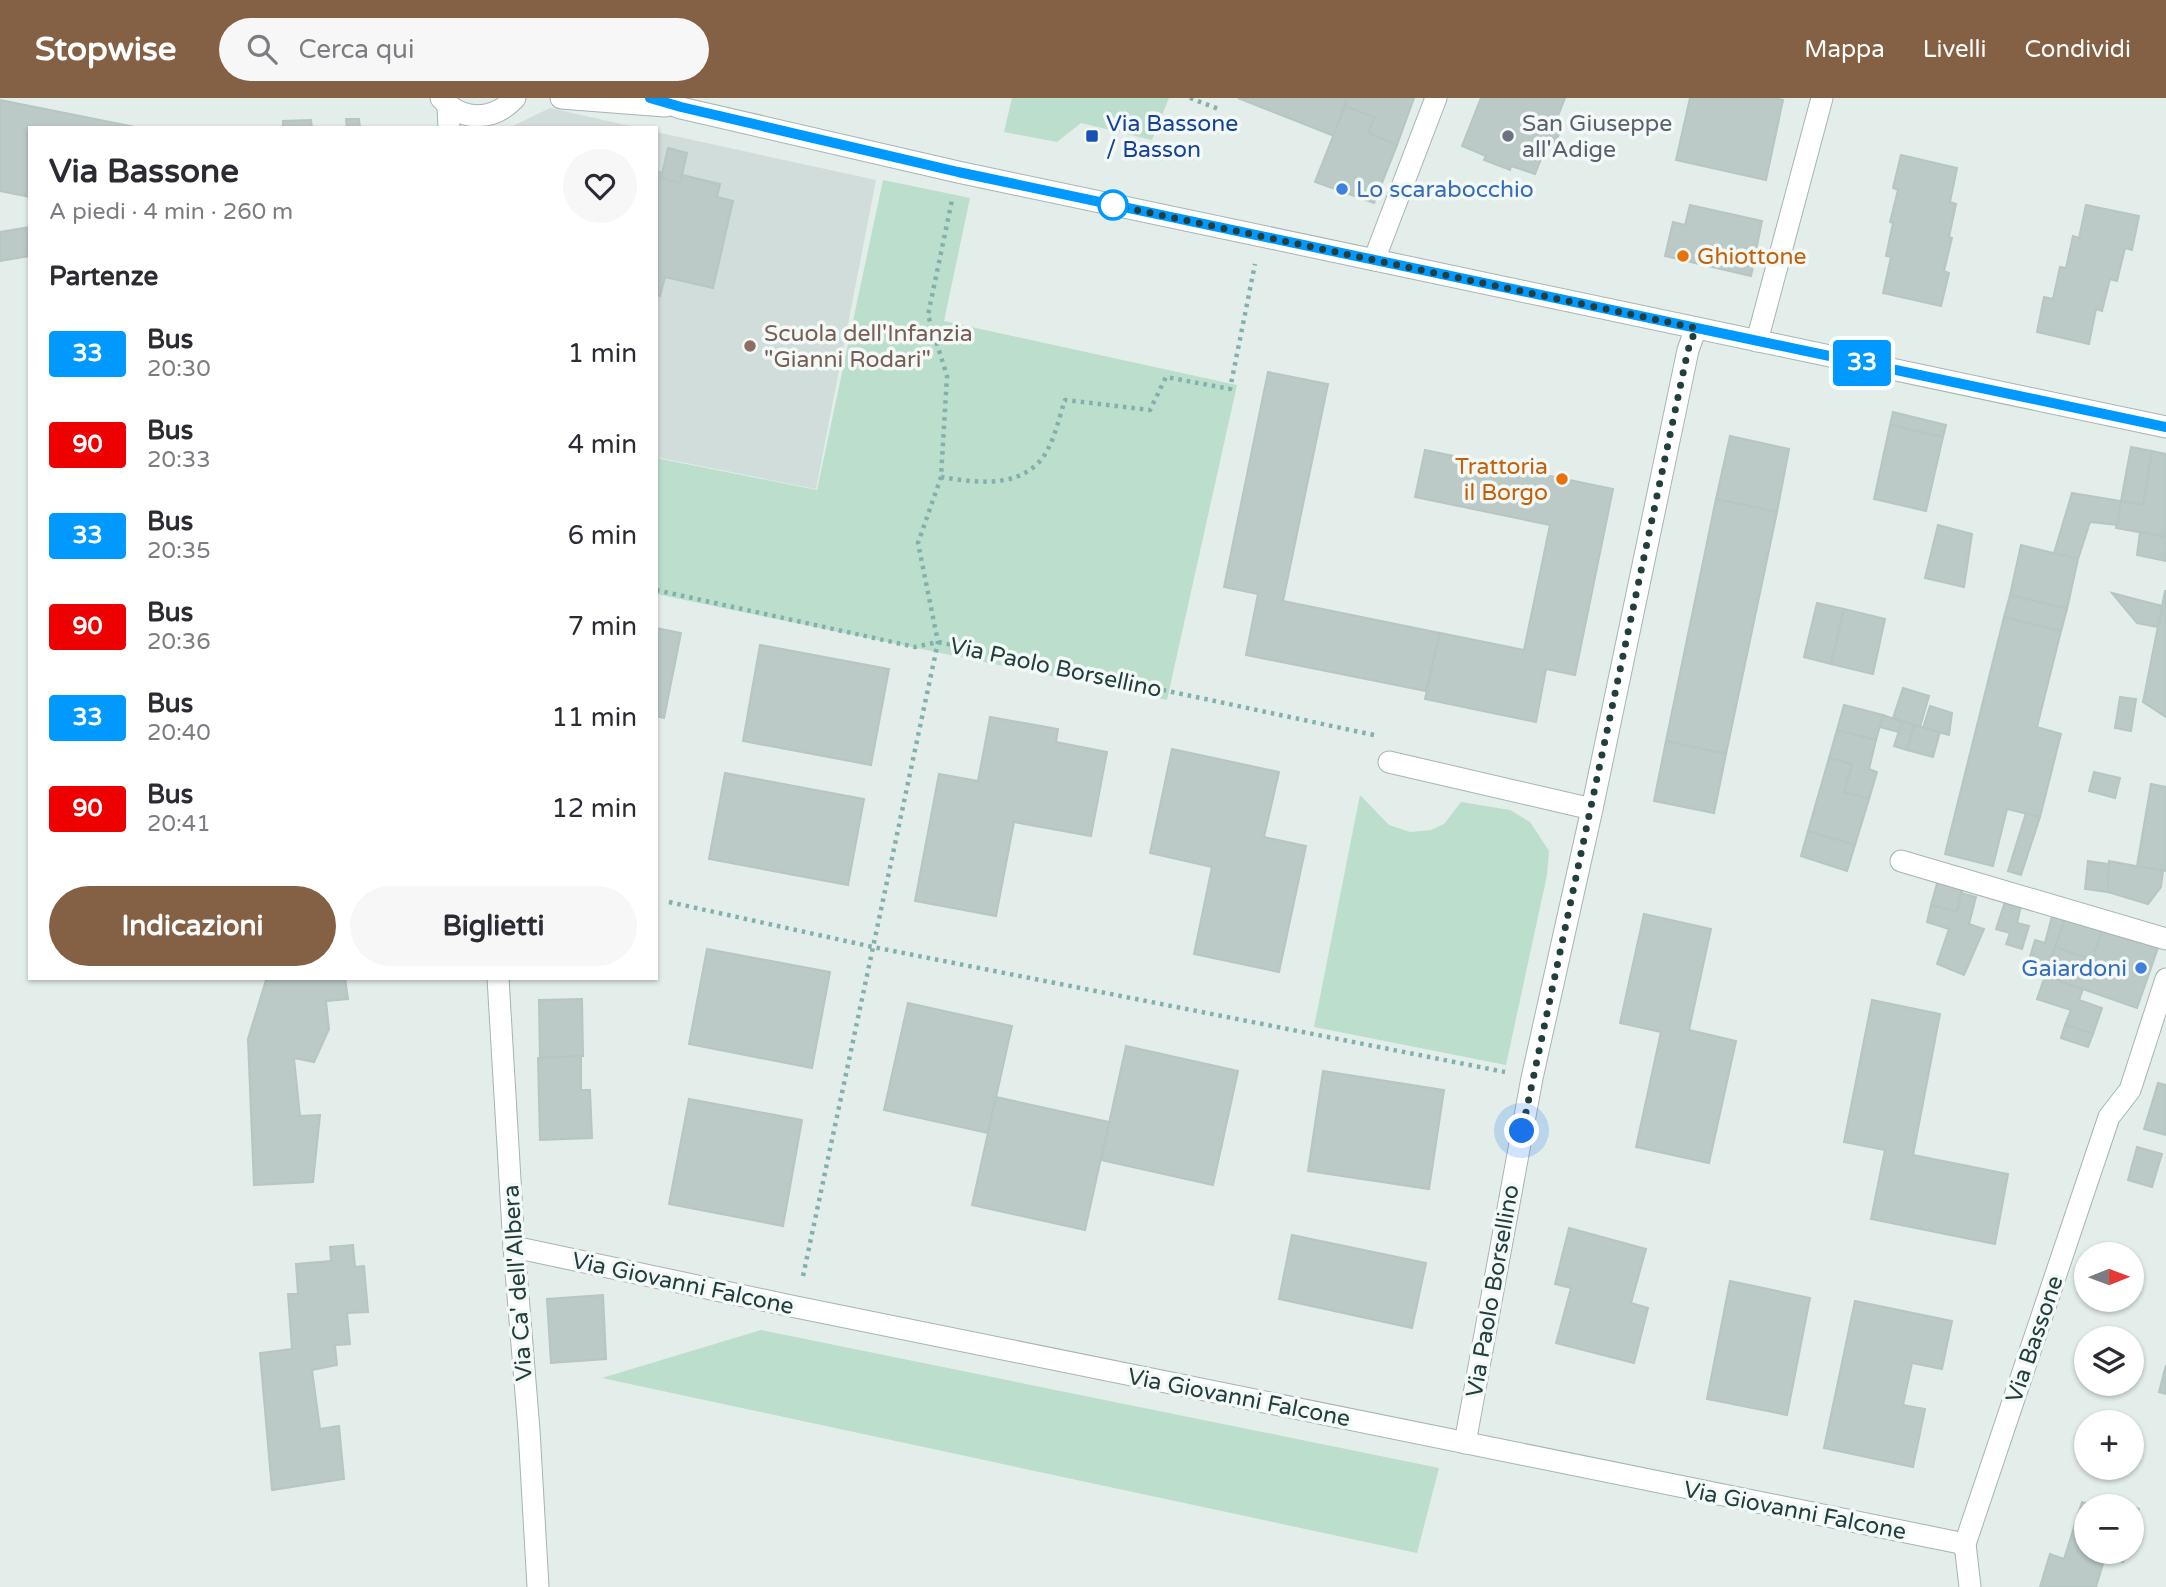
<!DOCTYPE html>
<html lang="it">
<meta charset="utf-8">
<style>
:root{--surface:#fff;--page:#f7f7f7;--text:#2b2b33;--muted:#7c7c81;--accent:#846145}
body{margin:0;font-family:"Varela Round",sans-serif;background:var(--page);color:var(--text);height:100vh;display:flex;flex-direction:column;font-size:26px;white-space:nowrap}
*{box-sizing:border-box;margin:0}
p{font-size:23px;color:var(--muted)}
.icon{flex:none;width:38px;height:38px;fill:none;stroke:currentColor;stroke-width:2;stroke-linecap:round;stroke-linejoin:round}
.map{position:relative;flex:1;overflow:hidden}
.panel{position:absolute;left:28px;top:28px;width:630px;height:854px;display:flex;flex-direction:column;background:var(--surface);border-radius:0px;box-shadow:0 2px 5px #0004}
.panel>*{flex:none}
.badge{padding:0 14px;border-radius:5px;font-size:24px;line-height:46px}
.needle{width:46px;rotate:89deg}
.fabs{position:absolute;left:2074px;top:1144px;display:grid;gap:14px}
.fabs a{display:grid;place-items:center;width:70px;height:70px;border-radius:50%;background:var(--surface);box-shadow:0 2px 5px #0004;font-size:35px}
.you{position:absolute;width:35px;height:35px;margin:-18px;border:5px solid #fff;border-radius:50%;background:#1a73e8;box-shadow:0 0 0 10px #1a73e833}
.map>.badge{position:absolute;translate:-50% -50%;box-shadow:0 0 0 4px #fff}
h2{padding:0 21px;font-size:26px;line-height:63px}
.round{display:grid;place-items:center;flex:none;width:74px;height:74px;border-radius:37px;background:var(--page)}
.overview{display:flex;align-items:center;justify-content:space-between;height:119px;padding:0 21px}
h1{font-size:33px;font-weight:800;line-height:52px}
.button{display:flex;gap:14px;margin-top:auto;padding:14px 21px}
.button a{flex:1;height:80px;border-radius:42px;background:var(--accent);color:#fff;font-size:28px;font-weight:800;line-height:80px;text-align:center}
.button a+a{background:var(--page);color:var(--text)}
ul{padding:0;list-style:none}
li{display:flex;align-items:center;gap:21px;height:91px;padding:0 21px}
li div{flex:1}
li b{display:block;font-size:26px}
li em{font-style:normal}
li .badge{min-width:77px;font-weight:700;text-align:center}
header{display:flex;align-items:center;gap:42px;box-sizing:border-box;height:98px;padding:0 35px;background:var(--accent);color:#fff}
header strong{font-size:33px}
nav{display:flex;gap:38px;margin-inline-start:auto;font-size:24px}
.search{width:490px;height:63px;background:var(--page);display:flex;align-items:center;gap:18px;box-sizing:border-box;padding:0 24px;border-radius:38px;color:var(--muted);font-size:26px}
.map>svg:first-child{display:block}
</style>
<header>
<strong>Stopwise</strong>
<div class="search"><svg class="icon" aria-label="search" viewBox="0 0 24 24"><circle cx="10" cy="10" r="6"/><path d="M15 15l6 6"/></svg>Cerca qui</div>
<nav><a>Mappa</a><a>Livelli</a><a>Condividi</a></nav>
</header>
<div class="map">
<svg width="2166" height="1489" viewBox="0 0 2166 1489">
<rect width="100%" height="100%" fill="#e3edea"/>
<!-- built -->
<g fill="#d1ddda">
<path d="M550,10L639,30H509Z"/>
<path d="M656,34L876,82L816,391L656,359Z"/>
</g>
<!-- green -->
<g fill="#bcdecd">
<path d="M1012,0H1169L1152,42L1081,25L1057,44L1004,34Z"/>
<path d="M883,82L970,100L944,223L1237,287L1167,602L656,496V360L817,392Z"/>
<path d="M1360,697L1389,727L1410,734L1431,732L1444,726L1461,704L1510,712L1530,724L1549,753L1547,777L1506,967L1314,929Z"/>
<path d="M761,1232L1439,1370L1417,1455L602,1280Z"/>
</g>
<!-- building -->
<g fill="#bbcac7" stroke="#b5c6c3" stroke-width="2">
<path d="M1238,0H1347L1334,38Z"/>
<path d="M1347,0H1414L1397,47L1368,35L1374,19L1345,8Z"/>
<path d="M1481,0H1565L1535,76L1511,68L1510,72L1484,62L1486,58L1462,48Z"/>
<path d="M1690,0H1774L1783,2L1766,82L1676,62Z"/>
<path d="M0,2L140,30H30V99L0,93Z"/>
<path d="M1345,8L1374,19L1368,35L1397,47L1374,105L1315,84Z"/>
<path d="M346,21H359L360,30H347Z"/>
<path d="M311,22L312,30H283V23Z"/>
<path d="M1554,28L1561,31L1553,51L1546,48Z"/>
<path d="M668,50L687,55L680,85L661,80Z"/>
<path d="M1901,57L1957,70L1950,104L1956,106L1949,139L1952,140L1944,173L1949,175L1941,208L1883,195L1891,159L1886,158L1893,125L1890,124L1898,92L1893,90Z"/>
<path d="M656,73L662,75L661,80L680,85L682,77L720,86L717,99L733,103L713,190L665,179L660,198L656,197Z"/>
<path d="M1690,107L1762,123L1751,178L1665,158L1673,124L1685,127Z"/>
<path d="M2086,107L2139,118L2132,152L2125,150L2117,183L2110,181L2102,213L2096,211L2089,246L2037,234L2044,199L2053,201L2060,169L2066,170L2073,138L2079,140Z"/>
<path d="M30,129V158L0,163V134Z"/>
<path d="M1268,274L1328,286L1283,503L1440,535L1426,593L1246,557L1258,496L1224,489Z"/>
<path d="M1893,314L1946,327L1943,339L1890,327Z"/>
<path d="M1890,327L1943,339L1926,413L1874,401Z"/>
<path d="M1730,338L1789,351L1777,414L1716,401Z"/>
<path d="M2131,349L2152,353L2143,407L2121,403Z"/>
<path d="M1425,352L1613,391L1575,577L1546,571L1536,624L1425,601L1440,535L1524,552L1550,427L1415,399Z"/>
<path d="M2152,353L2166,356V439L2116,430L2121,403L2143,407Z"/>
<path d="M2072,395L2121,403L2117,427L2090,424L2078,461L2054,455Z"/>
<path d="M1716,401L1777,414L1726,656L1666,643Z"/>
<path d="M1938,427L1972,436L1964,489L1925,480Z"/>
<path d="M2140,434L2166,439V463L2137,457Z"/>
<path d="M2021,447L2078,461L2067,511L2010,497Z"/>
<path d="M2165,493H2166V619L2143,604Z"/>
<path d="M2112,495L2162,508L2158,529L2137,525Z"/>
<path d="M2010,497L2067,511L2061,533L2004,519Z"/>
<path d="M1817,505L1844,511L1831,566L1804,559Z"/>
<path d="M1844,511L1885,521L1873,576L1831,566Z"/>
<path d="M2004,519L2061,533L2037,629L2061,636L2040,719L2007,711L1993,768L1945,756Z"/>
<path d="M656,530L681,535L664,620L656,618Z"/>
<path d="M760,547L889,571L871,667L743,643Z"/>
<path d="M1903,590L1929,598L1920,629L1893,620Z"/>
<path d="M2120,599L2136,601L2131,633L2115,630Z"/>
<path d="M1844,607L1883,617L1876,642L1837,632Z"/>
<path d="M1930,608L1952,615L1949,637L1923,630Z"/>
<path d="M1883,617L1902,624L1899,634L1880,629Z"/>
<path d="M990,619L1058,631L1056,644L1107,654L1091,738L1014,724L996,818L915,803L939,676L978,683Z"/>
<path d="M1902,624L1914,627L1907,652L1894,648Z"/>
<path d="M1914,627L1940,634L1933,659L1907,652Z"/>
<path d="M1837,632L1876,642L1869,671L1877,674L1869,701L1844,694L1852,666L1829,660Z"/>
<path d="M1666,643L1726,656L1714,715L1654,703Z"/>
<path d="M1172,651L1279,674L1264,739L1306,748L1279,874L1194,856L1212,769L1150,755Z"/>
<path d="M1829,660L1852,666L1844,694L1869,701L1855,747L1808,733Z"/>
<path d="M2094,674L2120,680L2115,700L2089,693Z"/>
<path d="M725,675L864,701L848,787L709,761Z"/>
<path d="M2151,686L2166,689V773L2137,768Z"/>
<path d="M2026,715L2040,719L2021,777L2008,773Z"/>
<path d="M1808,733L1855,747L1847,773L1801,758Z"/>
<path d="M2088,763L2109,766L2108,794L2085,791Z"/>
<path d="M2109,763L2163,773L2161,789L2148,806L2108,794Z"/>
<path d="M1938,782L1963,789L1957,814L1931,807Z"/>
<path d="M1961,795L1976,799L1969,826L1984,831L1964,877L1937,866L1949,831L1927,824L1931,807L1957,814Z"/>
<path d="M2005,804L2021,808L2017,825L2029,828L2022,851L2006,846L2010,835L1996,831Z"/>
<path d="M1644,816L1711,831L1689,932L1736,943L1709,1065L1636,1049L1661,934L1620,925Z"/>
<path d="M2052,818L2065,822L2045,878L2026,872L2035,842L2045,845Z"/>
<path d="M2065,822L2102,833L2092,862L2055,849Z"/>
<path d="M2102,833L2158,850L2137,910L2045,878L2055,849L2092,862Z"/>
<path d="M707,851L830,874L812,970L689,946Z"/>
<path d="M2045,878L2083,891L2079,902L2102,910L2093,936L2065,927L2071,912L2037,901Z"/>
<path d="M345,880L348,901L326,903L329,931L314,964L294,960L300,1018L320,1017L313,1084L254,1087L248,941L266,882Z"/>
<path d="M582,901L583,958L540,960L539,902Z"/>
<path d="M1872,902L1940,916L1913,1057L2008,1076L1995,1146L1871,1121L1885,1052L1844,1044Z"/>
<path d="M908,905L1012,928L988,1035L884,1012Z"/>
<path d="M2065,927L2093,936L2088,949L2061,940Z"/>
<path d="M1126,948L1238,973L1213,1087L1101,1062Z"/>
<path d="M581,958V992H590L592,1040L540,1042L538,960Z"/>
<path d="M1323,973L1444,992L1429,1091L1308,1073Z"/>
<path d="M2158,985L2166,987V1037L2144,1031Z"/>
<path d="M996,999L1109,1024L1085,1132L972,1107Z"/>
<path d="M689,1001L802,1022L783,1128L669,1106Z"/>
<path d="M2137,1049L2162,1056L2152,1089L2128,1082Z"/>
<path d="M1569,1130L1646,1151L1631,1205L1648,1210L1634,1265L1556,1245L1571,1190L1555,1186Z"/>
<path d="M1292,1137L1426,1165L1412,1230L1279,1201Z"/>
<path d="M353,1147L355,1169L364,1168L368,1214L347,1215L350,1246L335,1247L337,1267L312,1272L320,1331L339,1328L344,1381L272,1392L260,1255L292,1251L288,1196H298L296,1166L331,1163L330,1149Z"/>
<path d="M1730,1183L1810,1200L1787,1317L1707,1301Z"/>
<path d="M603,1197L606,1261L551,1265L547,1201Z"/>
<path d="M1855,1203L1952,1223L1942,1271L1912,1265L1903,1307L1925,1311L1913,1369L1824,1350Z"/>
<path d="M2166,1267V1296L2159,1294Z"/>
<path d="M2108,1401L2139,1411L2132,1435V1409H2106Z"/>
<path d="M2082,1404L2096,1409H2086V1454H2125L2123,1464L2105,1459L2096,1489H2040L2050,1456L2064,1461Z"/>
</g>
<g fill="none" stroke-linecap="round" stroke-linejoin="round">
<defs>
<g id="minor">
<path d="M448,8L449,30"/>
<path d="M1374,162L1436,0"/>
<path d="M1757,243L1822,0"/>
<path d="M1389,664L1592,711"/>
<path d="M1901,763L2166,841"/>
<path d="M498,880L514,1149L529,1332L538,1489"/>
<path d="M514,1149L796,1209L1965,1446"/>
<path d="M1465,1345L1532,980L1592,711L1688,252L1696,230"/>
<path d="M1970,1489L1965,1446L2109,1019L2130,992L2166,881"/>
</g>
<g id="tertiary">
<path d="M441,0C462,24 494,23 515,0"/>
<path d="M561,0L665,8"/>
<path d="M650,0L681,10L958,74L2166,329"/>
</g>
</defs>
<!-- minor casing -->
<use href="#minor" stroke="#a5b5b3" stroke-width="23"/>
<!-- tertiary casing -->
<use href="#tertiary" stroke="#a5b5b3" stroke-width="23"/>
<!-- path -->
<g stroke="#83b0ac" stroke-width="4.5" stroke-dasharray="3.5 5" stroke-linecap="butt">
<path d="M1190,0L1221,12"/>
<path d="M941,379C972,384 1011,390 1036,367C1053,352 1058,322 1065,302L1150,312L1166,279L1230,291L1255,166"/>
<path d="M656,492L915,549L938,544L1374,637"/>
<path d="M669,804L873,849L1505,974"/>
<path d="M803,1178L938,544L918,445L941,379L947,278L928,217L952,102"/>
</g>
<!-- minor -->
<use href="#minor" stroke="#fff" stroke-width="21"/>
<!-- tertiary -->
<use href="#tertiary" stroke="#fff" stroke-width="21"/>
</g>
<g fill="none" stroke-linecap="round" stroke-linejoin="round">
<defs>
<path id="line" d="M650,0L681,9L958,74L2166,329"/>
</defs>
<!-- line casing -->
<use href="#line" stroke="#fff" stroke-width="16"/>
<!-- line -->
<use href="#line" stroke="#09f" stroke-width="10"/>
<!-- walk -->
<path stroke="#223e3d" stroke-width="7" stroke-dasharray="0 12.6" d="M1113,107L1696,230L1688,252L1522,1033"/>
</g>
<!-- markers -->
<rect fill="#1a4fb4" stroke="#f3f9f7" stroke-width="2.5" x="1085" y="31" width="14" height="14" rx="3.5"/>
<circle fill="#6b7280" stroke="#f3f9f7" stroke-width="2.5" cx="1508" cy="38" r="7"/>
<g fill="#3f7fe0" stroke="#f3f9f7" stroke-width="2.5">
<circle cx="1342" cy="91" r="7"/>
<circle cx="2141" cy="870" r="7"/>
</g>
<circle fill="#fff" stroke="#09f" stroke-width="3.5" cx="1113" cy="107" r="14"/>
<g fill="#e8710a" stroke="#f3f9f7" stroke-width="2.5">
<circle cx="1683" cy="158" r="7"/>
<circle cx="1562" cy="381" r="7"/>
</g>
<circle fill="#8d6e63" stroke="#f3f9f7" stroke-width="2.5" cx="750" cy="248" r="7"/>
<g text-anchor="middle" stroke-width="7" stroke-linejoin="round" paint-order="stroke">
<!-- transit labels -->
<g font-size="23" fill="#164399" stroke="#f3f9f7" text-anchor="start">
<text x="1106" y="33">Via Bassone<tspan x="1106" dy="26">/ Basson</tspan></text>
</g>
<!-- worship labels -->
<g font-size="23" fill="#5b616d" stroke="#f3f9f7" text-anchor="start">
<text x="1522" y="33">San Giuseppe<tspan x="1522" dy="26">all'Adige</tspan></text>
</g>
<!-- shop labels -->
<g font-size="23" fill="#366cbe" stroke="#f3f9f7" text-anchor="start">
<text x="1356" y="99">Lo scarabocchio</text>
<text x="2127" y="878" text-anchor="end">Gaiardoni</text>
</g>
<!-- food labels -->
<g font-size="23" fill="#c56008" stroke="#f3f9f7" text-anchor="start">
<text x="1697" y="166">Ghiottone</text>
<text x="1548" y="376" text-anchor="end">Trattoria<tspan x="1548" dy="26">il Borgo</tspan></text>
</g>
<!-- education labels -->
<g font-size="23" fill="#785e54" stroke="#f3f9f7" text-anchor="start">
<text x="764" y="243">Scuola dell'Infanzia<tspan x="764" dy="26">"Gianni Rodari"</tspan></text>
</g>
<!-- street labels -->
<g font-size="23" fill="#223e3d" stroke="#f3f9f7">
<text transform="translate(1056 569) rotate(12)" y="8">Via Paolo Borsellino</text>
<text transform="translate(517 1185) rotate(-94)" y="8">Via Ca' dell'Albera</text>
<text transform="translate(683 1185) rotate(12)" y="8">Via Giovanni Falcone</text>
<text transform="translate(1492 1193) rotate(-80)" y="8">Via Paolo Borsellino</text>
<text transform="translate(2034 1241) rotate(-71)" y="8">Via Bassone</text>
<text transform="translate(1239 1299) rotate(11)" y="8">Via Giovanni Falcone</text>
<text transform="translate(1795 1412) rotate(11)" y="8">Via Giovanni Falcone</text>
</g>
</g>
</svg>
<div class="fabs">
<a><svg class="needle" viewBox="-14 -14 28 28"><path d="M0-13l5 13h-10z" fill="#e53935"/><path d="M0 13l5-13h-10z" fill="#7c7c81"/></svg></a>
<a><svg class="icon" aria-label="layers" viewBox="0 0 24 24"><path d="M12 4l9 5-9 5-9-5zM3 14l9 5 9-5"/></svg></a>
<a>+</a>
<a>−</a>
</div>
<div class="you" style="left:1522px;top:1033px"></div>
<b class="badge" style="left:1862px;top:265px;background:#09f;color:#fff">33</b>
<section class="panel">
<div class="overview"><div><h1>Via Bassone</h1><p>A piedi · 4 min · 260 m</p></div><a class="round"><svg class="icon" aria-label="heart" viewBox="0 0 24 24"><path d="M12 20l-8-8c-3-5 5-10 8-4 3-6 11-1 8 4z"/></svg></a></div>
<h2>Partenze</h2>
<ul>
<li><span class="badge" style="background:#09f;color:#fff">33</span><div><b>Bus</b><p>20:30</p></div><em>1 min</em></li>
<li><span class="badge" style="background:#e00;color:#fff">90</span><div><b>Bus</b><p>20:33</p></div><em>4 min</em></li>
<li><span class="badge" style="background:#09f;color:#fff">33</span><div><b>Bus</b><p>20:35</p></div><em>6 min</em></li>
<li><span class="badge" style="background:#e00;color:#fff">90</span><div><b>Bus</b><p>20:36</p></div><em>7 min</em></li>
<li><span class="badge" style="background:#09f;color:#fff">33</span><div><b>Bus</b><p>20:40</p></div><em>11 min</em></li>
<li><span class="badge" style="background:#e00;color:#fff">90</span><div><b>Bus</b><p>20:41</p></div><em>12 min</em></li>
</ul>
<div class="button"><a>Indicazioni</a><a>Biglietti</a></div>
</section>
</div>
